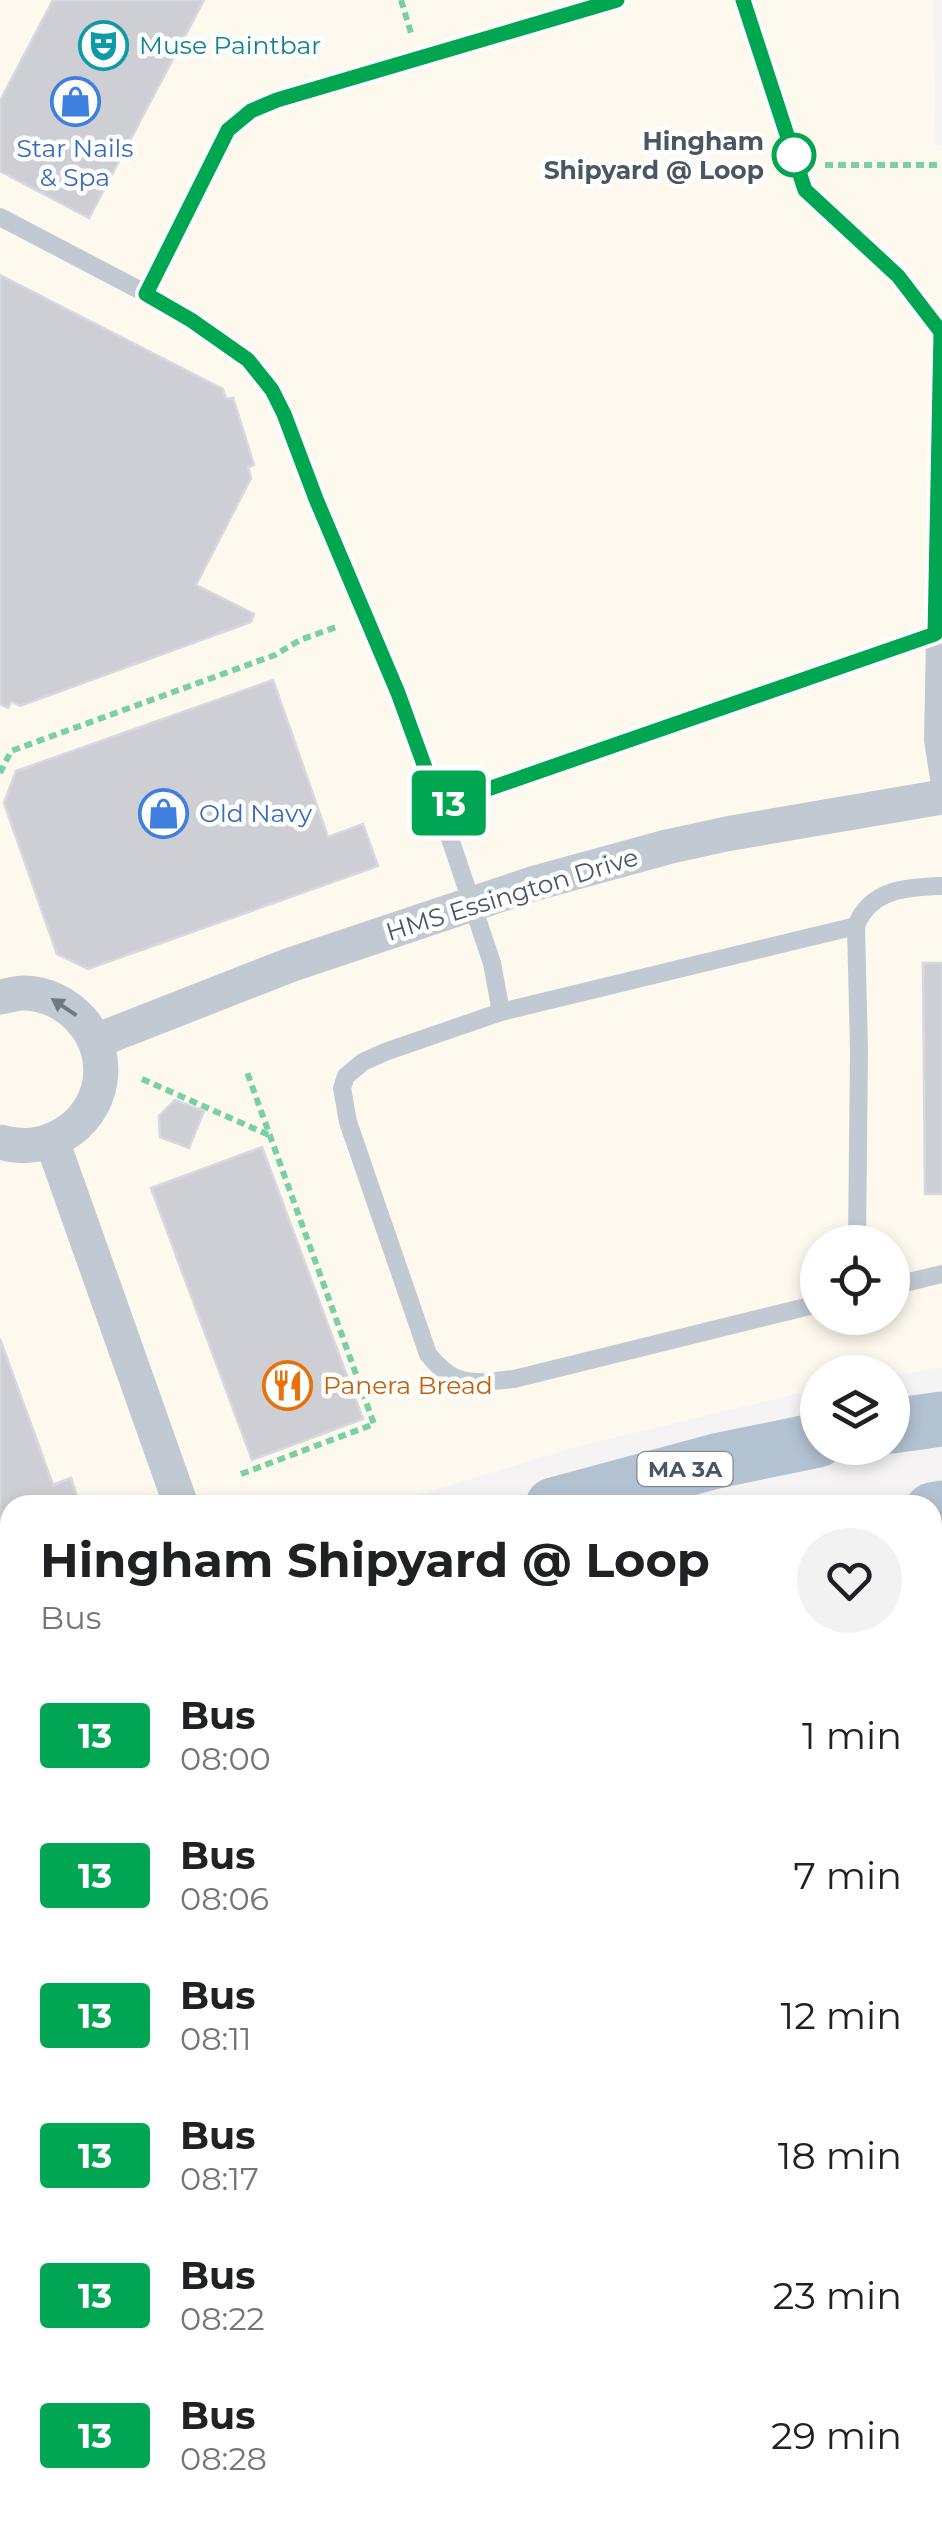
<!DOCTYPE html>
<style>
:root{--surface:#fff;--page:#f2f2f2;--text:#202124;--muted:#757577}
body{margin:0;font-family:Montserrat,sans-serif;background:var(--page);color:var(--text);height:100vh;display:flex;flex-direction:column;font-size:38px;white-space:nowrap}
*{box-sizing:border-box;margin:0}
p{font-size:32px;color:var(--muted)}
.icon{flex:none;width:55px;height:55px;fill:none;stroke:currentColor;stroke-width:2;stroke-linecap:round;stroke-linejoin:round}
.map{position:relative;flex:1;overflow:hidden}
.panel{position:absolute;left:0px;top:1495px;width:942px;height:1032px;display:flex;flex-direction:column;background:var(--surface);border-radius:30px 30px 0 0;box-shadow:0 5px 15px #0003}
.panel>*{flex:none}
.badge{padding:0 20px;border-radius:8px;font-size:35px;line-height:65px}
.fabs{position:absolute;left:800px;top:1225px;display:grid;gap:20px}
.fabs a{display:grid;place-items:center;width:110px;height:110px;border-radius:50%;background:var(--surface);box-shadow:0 5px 15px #0003;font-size:50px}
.map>.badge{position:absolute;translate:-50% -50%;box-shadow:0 0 0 5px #fff}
.round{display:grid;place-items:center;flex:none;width:105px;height:105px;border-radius:52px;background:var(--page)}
.head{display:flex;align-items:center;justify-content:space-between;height:170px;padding:0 40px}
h1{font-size:48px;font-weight:700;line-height:75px}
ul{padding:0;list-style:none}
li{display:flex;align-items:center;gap:30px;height:140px;padding:0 40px}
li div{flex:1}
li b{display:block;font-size:38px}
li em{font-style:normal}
li .badge{min-width:110px;font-weight:700;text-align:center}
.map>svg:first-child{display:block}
</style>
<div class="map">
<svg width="942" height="2527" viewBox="0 0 942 2527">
<rect width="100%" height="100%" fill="#f5f3f3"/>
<!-- commercial -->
<g fill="#fdf9ef" fill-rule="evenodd">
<path d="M0,0H933L935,146H942V1368L893,1375L892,1372H818L817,1389L576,1447L385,1505H10V1638L0,1642ZM818,1242H892V1318H818Z"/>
<path d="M10,1827V2518H89L86,2527H0V1831Z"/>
</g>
<!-- building -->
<g fill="#cdcfd5" stroke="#d7d9de" stroke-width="2.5">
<path d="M53,0H204L89,218L0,171V101Z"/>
<path d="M0,275L223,389L226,399L233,398L254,465L248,467L251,478L196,585L254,614L251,622L20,706L11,701L8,708L0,704Z"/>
<path d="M273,680L328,837L363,824L378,866L88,969L57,954L4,803L16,771Z"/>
<path d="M923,963H942V1194H925Z"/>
<path d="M175,1100L204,1111L189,1148L160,1137L159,1116Z"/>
<path d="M262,1147L363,1419L252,1460L151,1188Z"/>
<path d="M0,1339L53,1485L71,1478L80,1505H10V1541L0,1544Z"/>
<path d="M942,1730V1926L932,1927V1731Z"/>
<path d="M932,2388H942V2527H457V2518H932Z"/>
</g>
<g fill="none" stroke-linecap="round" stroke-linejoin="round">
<!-- path -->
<g stroke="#7ad0a6" stroke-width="6" stroke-dasharray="8 5" stroke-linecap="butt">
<path d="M401,0L411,33"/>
<path d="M825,165H942"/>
<path d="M0,773L11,751L275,655L300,640L339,626"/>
<path d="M142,1079L269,1135"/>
<path d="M241,1474L374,1424L247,1072"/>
<path d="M411,2527L414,2518"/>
</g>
<!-- lane -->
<g stroke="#c1cad2" stroke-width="18">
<path d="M743,0L805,190L899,276L941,331L933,740L942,798"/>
<path d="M0,217L147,294L191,320L248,360L272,390L284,414L305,471L397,693L439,806L492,963L501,1012L856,926C870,889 907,887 942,886"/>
<path d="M147,294L228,129L251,111L277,100L617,0"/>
<path d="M439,806L935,634"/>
<path d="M856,926L859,1050L857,1242"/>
<path d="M501,1012L385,1052L363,1062L346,1076L342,1088L348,1122L428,1354C455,1389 474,1383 514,1379L818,1304"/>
<path d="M892,1286L942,1274"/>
<path d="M932,1645L942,1643"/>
<path d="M0,1902L7,1899L10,1909"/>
<path d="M932,1992L942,1991"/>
<path d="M0,2325L10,2326"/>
</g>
<!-- street -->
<g stroke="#c1cad2" stroke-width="35">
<path d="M0,997C7,996 16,993 23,993C69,993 107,1036 100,1081C93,1128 43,1156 0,1142"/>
<path d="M96,1041L290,965L532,884L667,847L726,834L942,797"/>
<path d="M52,1141L181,1505"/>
</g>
<!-- secondary -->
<path stroke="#c1cbd6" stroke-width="50" d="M135,2527L138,2518"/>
<!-- primary -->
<g stroke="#b3c2d1" stroke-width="55">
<path d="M892,1426L942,1419"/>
<path d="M553,1505L716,1461L818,1440"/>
<path d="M932,1510L942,1508"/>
<path d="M0,1696L10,1692"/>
<path d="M0,1786L10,1782"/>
</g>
</g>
<!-- one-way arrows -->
<defs><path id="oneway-solid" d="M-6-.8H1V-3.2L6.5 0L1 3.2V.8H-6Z" transform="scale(2.5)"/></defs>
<use fill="#6e7983" href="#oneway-solid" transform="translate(64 1007) rotate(-146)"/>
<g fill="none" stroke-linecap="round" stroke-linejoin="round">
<defs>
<path id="line" d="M617,0L277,100L251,111L228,130L146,294L191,320L248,360L272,390L284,414L316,499L398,693L439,806L935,634L941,332L898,276L805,190L743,0"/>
</defs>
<!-- line casing -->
<use href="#line" stroke="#fff" stroke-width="22"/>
<!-- line -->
<use href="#line" stroke="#00a651" stroke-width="15"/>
</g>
<!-- icons -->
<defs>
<symbol id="theatre-ring" viewBox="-11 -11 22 22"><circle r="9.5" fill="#fff" stroke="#0f9aa8" stroke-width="1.5"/><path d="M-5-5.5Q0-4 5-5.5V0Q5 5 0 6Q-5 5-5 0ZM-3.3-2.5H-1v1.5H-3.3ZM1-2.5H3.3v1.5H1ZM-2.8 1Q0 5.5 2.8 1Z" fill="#0f9aa8"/></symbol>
<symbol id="shop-ring" viewBox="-11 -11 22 22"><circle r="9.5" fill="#fff" stroke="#3f7fe0" stroke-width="1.5"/><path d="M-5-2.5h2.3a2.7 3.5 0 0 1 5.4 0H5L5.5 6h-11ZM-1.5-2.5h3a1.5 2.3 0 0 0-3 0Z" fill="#3f7fe0"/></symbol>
<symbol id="restaurant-ring" viewBox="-11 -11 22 22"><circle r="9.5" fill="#fff" stroke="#e8710a" stroke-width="1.5"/><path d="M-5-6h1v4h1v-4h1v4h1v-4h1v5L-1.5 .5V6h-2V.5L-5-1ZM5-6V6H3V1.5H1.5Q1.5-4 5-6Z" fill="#e8710a"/></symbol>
</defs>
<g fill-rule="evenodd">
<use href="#theatre-ring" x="76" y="18" width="55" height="55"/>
<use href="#shop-ring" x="48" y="74" width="55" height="55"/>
<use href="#shop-ring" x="136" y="786" width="55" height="55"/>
<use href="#restaurant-ring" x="260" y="1358" width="55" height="55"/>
</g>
<!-- markers -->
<circle fill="#fff" stroke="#00a651" stroke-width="5" cx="794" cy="155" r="20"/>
<g text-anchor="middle" stroke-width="9" stroke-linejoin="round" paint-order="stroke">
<!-- shield labels -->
<rect fill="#fff" stroke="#808990" stroke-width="2.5" x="637.5" y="1452" width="95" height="34" rx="8"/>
<g font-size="22" font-weight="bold" fill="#4a5661">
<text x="685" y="1477">MA 3A</text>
</g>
<!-- culture labels -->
<g font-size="25" fill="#0d838f" stroke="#fff" text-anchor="start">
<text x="139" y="54">Muse Paintbar</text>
</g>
<!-- stop labels -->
<g font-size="25" font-weight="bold" fill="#4a5661" stroke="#fff" text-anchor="end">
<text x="764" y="150">Hingham<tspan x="764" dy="29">Shipyard @ Loop</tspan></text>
</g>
<!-- shop labels -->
<g font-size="25" fill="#366cbe" stroke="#fff">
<text x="75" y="157">Star Nails<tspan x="75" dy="29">&amp; Spa</tspan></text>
<text x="199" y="822" text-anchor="start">Old Navy</text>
</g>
<!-- street labels -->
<g font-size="25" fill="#4a5661" stroke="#fff">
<text transform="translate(512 894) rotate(-17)" y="9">HMS Essington Drive</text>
</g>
<!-- food labels -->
<g font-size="25" fill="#c56008" stroke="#fff" text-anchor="start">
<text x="323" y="1394">Panera Bread</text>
</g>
</g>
</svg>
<div class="fabs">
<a><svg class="icon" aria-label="locate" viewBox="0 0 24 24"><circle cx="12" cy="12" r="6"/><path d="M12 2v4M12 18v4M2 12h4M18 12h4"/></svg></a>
<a><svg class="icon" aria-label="layers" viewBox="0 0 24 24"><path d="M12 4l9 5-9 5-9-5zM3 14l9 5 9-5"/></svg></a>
</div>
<b class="badge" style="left:449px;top:803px;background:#00a651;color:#fff">13</b>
<section class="panel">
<div class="head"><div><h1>Hingham Shipyard @ Loop</h1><p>Bus</p></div><a class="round"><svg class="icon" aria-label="heart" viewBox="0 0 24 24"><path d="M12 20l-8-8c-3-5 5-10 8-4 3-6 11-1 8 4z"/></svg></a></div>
<ul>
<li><span class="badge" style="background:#00a651;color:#fff">13</span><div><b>Bus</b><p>08:00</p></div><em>1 min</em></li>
<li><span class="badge" style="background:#00a651;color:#fff">13</span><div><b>Bus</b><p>08:06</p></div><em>7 min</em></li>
<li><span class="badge" style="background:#00a651;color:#fff">13</span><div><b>Bus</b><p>08:11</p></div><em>12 min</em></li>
<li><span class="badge" style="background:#00a651;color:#fff">13</span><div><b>Bus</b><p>08:17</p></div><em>18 min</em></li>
<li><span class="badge" style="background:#00a651;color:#fff">13</span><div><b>Bus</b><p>08:22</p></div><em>23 min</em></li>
<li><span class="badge" style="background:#00a651;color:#fff">13</span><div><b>Bus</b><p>08:28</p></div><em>29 min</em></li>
</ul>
</section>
</div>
